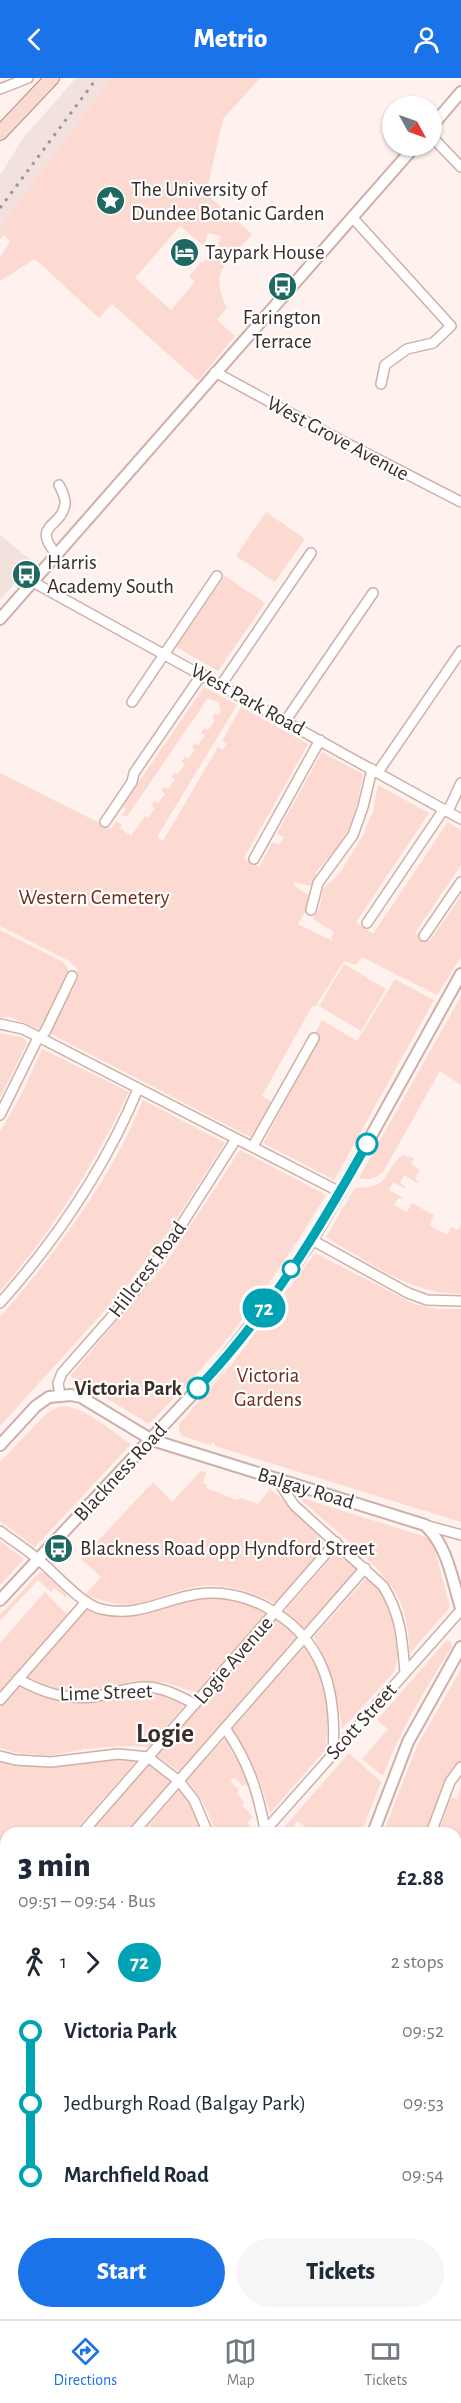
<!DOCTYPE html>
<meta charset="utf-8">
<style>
:root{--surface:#fff;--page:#f6f6f7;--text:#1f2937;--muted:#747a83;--line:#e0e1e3;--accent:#1a73e8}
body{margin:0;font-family:"Alegreya Sans",sans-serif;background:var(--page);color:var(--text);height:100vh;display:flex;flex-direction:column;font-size:22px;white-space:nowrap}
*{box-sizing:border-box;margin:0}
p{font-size:20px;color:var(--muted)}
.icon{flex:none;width:33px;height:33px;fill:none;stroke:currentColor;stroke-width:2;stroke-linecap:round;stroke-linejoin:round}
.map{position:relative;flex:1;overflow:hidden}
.panel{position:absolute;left:0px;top:1749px;width:462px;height:492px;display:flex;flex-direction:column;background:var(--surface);border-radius:18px 18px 0 0;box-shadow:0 2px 4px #0004}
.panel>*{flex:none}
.badge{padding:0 12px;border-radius:20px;font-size:21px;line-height:39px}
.needle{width:39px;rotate:130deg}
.tools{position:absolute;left:382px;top:18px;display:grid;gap:12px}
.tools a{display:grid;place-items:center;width:60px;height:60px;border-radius:50%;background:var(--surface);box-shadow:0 2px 4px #0004;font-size:30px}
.map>.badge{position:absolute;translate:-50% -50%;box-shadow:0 0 0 3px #fff}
.legs{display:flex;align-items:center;gap:9px;height:66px;padding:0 18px;font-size:20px}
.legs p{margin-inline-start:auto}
.headline{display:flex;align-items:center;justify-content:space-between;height:102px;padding:0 18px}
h1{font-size:33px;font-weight:800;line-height:45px}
.cta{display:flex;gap:12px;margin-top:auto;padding:12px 18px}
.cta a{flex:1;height:69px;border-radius:36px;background:var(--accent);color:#fff;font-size:24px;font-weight:800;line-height:69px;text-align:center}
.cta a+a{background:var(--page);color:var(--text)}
ul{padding:0 18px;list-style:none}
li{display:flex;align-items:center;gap:21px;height:72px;font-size:22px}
li i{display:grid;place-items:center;width:9px;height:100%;margin:0 8px;background:currentColor}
li i::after{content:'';width:15px;height:15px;margin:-8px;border:4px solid;border-radius:50%;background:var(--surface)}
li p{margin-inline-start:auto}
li:first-child i{background:linear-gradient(#0000 50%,currentColor 0)}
li:last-child i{background:linear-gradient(currentColor 50%,#0000 0)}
header{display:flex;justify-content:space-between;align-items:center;height:78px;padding:0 18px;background:var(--accent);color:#fff;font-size:27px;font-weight:800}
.dock{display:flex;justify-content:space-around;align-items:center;height:84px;border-top:2px solid var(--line);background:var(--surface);font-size:16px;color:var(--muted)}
.dock a{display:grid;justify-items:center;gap:3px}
.dock .active{color:var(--accent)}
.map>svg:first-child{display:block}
</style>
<header><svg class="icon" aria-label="back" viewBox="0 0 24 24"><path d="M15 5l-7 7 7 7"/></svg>Metrio<svg class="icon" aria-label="person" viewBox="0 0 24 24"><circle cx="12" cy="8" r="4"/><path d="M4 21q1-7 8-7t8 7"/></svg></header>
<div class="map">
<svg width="461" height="2241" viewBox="0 0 461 2241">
<rect width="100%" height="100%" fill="#fef1ee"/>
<!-- built -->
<g fill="#f2e2de">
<path d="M76,0H111L0,149V97L24,59Z"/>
<path d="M0,457L33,484L0,522Z"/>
</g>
<!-- green -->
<g fill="#fcdad1" fill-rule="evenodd">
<path d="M111,0H260L223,41L206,116L252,156C228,184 208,192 227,230L217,242L235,258L198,303L112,226L99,240L35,181L0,203V180L10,163L4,157L0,161V149ZM180,148L204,168L208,155L221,158L217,174L213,173L203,185L201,184L189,198L195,204L171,232L135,200Z"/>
<path d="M266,434L305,461L275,504L236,478Z"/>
<path d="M225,498L265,525L218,593L176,569Z"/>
<path d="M204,609L237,627L157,759L163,763L218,669L223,672L227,666L222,663L241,629L308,666L244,780L259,789L273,764L279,767L284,759L277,755L322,674L363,696L358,723L350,748L337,770L316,794L315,806L310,808L295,804L293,807L310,818L311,824L298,846L333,863L331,860L334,854L313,841L320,829L323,811L340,795L363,757L373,734L378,707L429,735L356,844L373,856L448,744L461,752V787L415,855L429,864L461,818V879L437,917L362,879L356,887L344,883L315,929L312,928L262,1018L272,1024L252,1060L49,955L77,897V890L69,883L0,848V695L111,751L116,743L122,747L120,750L131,758L145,738L148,740L155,730L151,728L154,723L158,725L165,716L161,713L165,709L168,711L175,701L171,699L174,694L178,696L185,686L181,684L185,679L188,681L195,672L192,669L195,665L198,667L205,657L201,655L205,650L208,652L215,643L212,640L215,635L218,637L222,632L219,630L220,625L208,620L128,737L125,739L122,737L126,731L122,728Z"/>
<path d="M0,852L63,884L68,890V897L42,952L10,939H0Z"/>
<path d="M344,886L386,911L361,953L319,928Z"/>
<path d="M395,901L434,922L334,1102L263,1065L319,961L314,958L322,942L357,963Z"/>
<path d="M461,918V1007L440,993L383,1094C375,1100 370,1103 359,1100Z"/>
<path d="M0,955L24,960L27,965L0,1020Z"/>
<path d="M42,971L129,1014C93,1088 54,1151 0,1213V1054L23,1013Z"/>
<path d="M143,1022L225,1065L168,1154L125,1210L0,1348V1239C44,1189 85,1135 117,1077C127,1059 135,1040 143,1022Z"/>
<path d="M240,1072L326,1117C294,1170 260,1221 221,1268C198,1295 173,1321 149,1346L70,1298L166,1185Z"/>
<path d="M403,1077L414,1080L411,1086L420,1092L415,1101L418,1103L417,1105L404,1097L400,1105L405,1108L404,1110L393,1104L389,1112L402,1119L401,1121L398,1120L394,1127L407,1134L412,1125L434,1137L429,1147L447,1157L451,1149L458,1152L461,1147V1216C407,1215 371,1185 326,1159L355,1110C394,1110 382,1092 403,1077Z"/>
<path d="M317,1176L414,1226L437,1231H461V1444L215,1368L214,1364L210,1367L182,1358L179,1353V1346L231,1287L314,1177Z"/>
<path d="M60,1328C85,1328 111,1353 131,1366L35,1469L0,1443V1384L46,1336Z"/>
<path d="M201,1393L206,1394L203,1405L207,1406L206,1410L237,1422L241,1420L258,1426L270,1411L321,1454L323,1465L321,1475L276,1526C249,1512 216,1502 185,1511C169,1515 153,1523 136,1526C119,1529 102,1522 85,1517L101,1499L81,1481L153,1404L172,1424Z"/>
<path d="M296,1418L429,1460L433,1465L450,1529L410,1575C408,1555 407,1535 397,1517C379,1485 325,1444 296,1418Z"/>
<path d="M0,1463L24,1481L0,1507Z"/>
<path d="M337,1473H340L358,1489V1492L305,1552L284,1534Z"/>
<path d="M40,1494L44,1495L67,1517L65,1519L54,1510L51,1514L38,1502L0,1543V1537Z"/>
<path d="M368,1498L381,1512L397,1549L399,1576L394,1594L342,1651C338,1617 330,1589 314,1559Z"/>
<path d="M45,1514L68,1538L0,1615V1565Z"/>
<path d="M222,1519L257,1529L268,1535L197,1615L164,1604L133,1603L101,1612L63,1614L26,1599L86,1529L115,1538L146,1536L183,1523Z"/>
<path d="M277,1540L299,1559L180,1694L157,1678Z"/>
<path d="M447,1562L451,1564L452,1569C425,1611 400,1652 383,1698L362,1681L388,1651L377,1642Z"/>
<path d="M306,1568L318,1587L325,1608L328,1630L326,1671L270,1735C260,1702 252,1679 232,1651Z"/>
<path d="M461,1591V1683L455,1691L429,1755H383L417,1668Z"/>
<path d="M20,1605C35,1613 51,1622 68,1623C117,1625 138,1599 186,1625L149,1669L120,1668L84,1671L50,1678L12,1674L0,1670V1628Z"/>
<path d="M226,1659L232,1668L231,1672L245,1695L251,1711L245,1706L243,1708L234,1699L230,1703L239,1712L237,1715L244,1724L242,1727L253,1739L247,1745L254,1752L252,1755H216C209,1735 201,1718 187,1702Z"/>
<path d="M349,1675L381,1704L361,1755H305L308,1751L298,1743L287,1755H279Z"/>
<path d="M115,1680L138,1681L74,1754L6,1755V1762H0V1681L24,1687L52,1689Z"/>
<path d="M150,1686L173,1703L127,1755H89Z"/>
<path d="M461,1709V1831L456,1851V1755H438L450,1722L452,1719L457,1721Z"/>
<path d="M180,1711L192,1728L205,1755H142Z"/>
<path d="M0,1774H6V1833L0,1840Z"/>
<path d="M461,1870V1963H456V1889Z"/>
<path d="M2,2043H6V2217L5,2202H0Z"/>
<path d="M456,2101H461V2204L456,2199Z"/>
<path d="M35,2235H96L95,2241H35Z"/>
</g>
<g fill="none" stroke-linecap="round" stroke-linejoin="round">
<defs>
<g id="minor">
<path d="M0,11L28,0"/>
<path d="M432,59L461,89"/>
<path d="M352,139L451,248L433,265L407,271L385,287L381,306"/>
<path d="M215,294L327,355L461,424"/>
<path d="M57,477C30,446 62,450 65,426C66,420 62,413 59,407"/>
<path d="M33,504L461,741"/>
<path d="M221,607L311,475"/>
<path d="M132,624L217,498"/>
<path d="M286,642L373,515"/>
<path d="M378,694L461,573"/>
<path d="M448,733L461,705"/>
<path d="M105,744L132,704L134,695L202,596"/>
<path d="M254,781L320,662"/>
<path d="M311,832L318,805L353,757L363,729L372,691"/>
<path d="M367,845L444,731"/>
<path d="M424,858L461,804"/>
<path d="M0,946L23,951L340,1114"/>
<path d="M0,1037L36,964L45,954L72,898"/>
<path d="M253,1068L314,960"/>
<path d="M312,1162L408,1215L427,1222L461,1223"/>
<path d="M0,1225C57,1161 105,1090 138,1011"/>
<path d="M60,1317L58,1305L62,1295L137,1210L175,1157L236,1061"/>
<path d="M276,1400L294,1427L383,1508C401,1537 402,1560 405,1594"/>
<path d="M425,1447L461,1457"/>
<path d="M0,1453C13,1463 28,1472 40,1483C56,1496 81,1526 101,1531C138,1540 163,1521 198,1516C221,1513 244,1518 264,1528C324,1559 337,1613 333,1675"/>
<path d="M18,1601C42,1614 65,1622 93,1619C111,1616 129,1608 147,1609C165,1610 179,1618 195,1626"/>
<path d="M0,1622L86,1524"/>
<path d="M225,1650C248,1683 258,1713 265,1752"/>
<path d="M0,1678L16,1682L51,1684L118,1676L148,1679L179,1703L194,1722L208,1755"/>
<path d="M82,1755L336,1464"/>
<path d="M133,1755L365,1490"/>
<path d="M263,1755L461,1532"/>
<path d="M431,1755L450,1704L461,1689"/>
<path d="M0,1770H6"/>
<path d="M0,1850L6,1843"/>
<path d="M456,1863L461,1843"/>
<path d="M0,1888L6,1890"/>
<path d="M0,1919L6,1916"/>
<path d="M0,1957L6,1962"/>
<path d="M456,1969L461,1970"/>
<path d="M456,2032L461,2033"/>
<path d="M456,2063L461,2055"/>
<path d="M121,2241V2235"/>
<path d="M205,2241L206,2235"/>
</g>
<g id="tertiary">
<path d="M432,48L461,14"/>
<path d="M0,541L415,68"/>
<path d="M0,1367L36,1328L49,1319L71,1317L81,1319L152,1362L425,1447C448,1469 452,1501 461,1530"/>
<path d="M0,1522L217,1290L275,1216L312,1162L340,1114L461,896"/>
<path d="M373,1755L408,1664L461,1569"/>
<path d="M0,2034H6"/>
<path d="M456,2088H461"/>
</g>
<path id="primary" d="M0,55L52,0"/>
</defs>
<!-- minor casing -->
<use href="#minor" stroke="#ceb0a7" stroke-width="12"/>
<!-- tertiary casing -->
<use href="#tertiary" stroke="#ceb0a7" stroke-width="14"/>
<!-- primary casing -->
<use href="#primary" stroke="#b48e84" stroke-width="16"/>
<!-- minor -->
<use href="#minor" stroke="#fff" stroke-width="9"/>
<!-- tertiary -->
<use href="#tertiary" stroke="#fff" stroke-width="10"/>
<!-- primary -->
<use href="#primary" stroke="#fadbd3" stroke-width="14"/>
<!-- rail -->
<path stroke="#a19491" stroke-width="3" stroke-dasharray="3 6" stroke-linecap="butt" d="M0,130L97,0"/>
</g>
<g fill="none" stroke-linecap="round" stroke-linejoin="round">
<defs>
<path id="line-1" d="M198,1310C267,1238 319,1152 367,1066"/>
</defs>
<!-- line-1 casing -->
<use href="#line-1" stroke="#fff" stroke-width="14"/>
<!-- line-1 -->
<use href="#line-1" stroke="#00a3b4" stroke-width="9"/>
</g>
<!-- icons -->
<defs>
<symbol id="sight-disc" viewBox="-11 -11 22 22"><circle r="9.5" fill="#1f6963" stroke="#fff"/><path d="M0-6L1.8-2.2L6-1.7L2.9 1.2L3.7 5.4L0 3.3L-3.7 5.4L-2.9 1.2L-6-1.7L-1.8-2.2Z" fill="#fff"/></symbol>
<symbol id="hotel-disc" viewBox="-11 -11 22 22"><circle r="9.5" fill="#1f6963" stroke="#fff"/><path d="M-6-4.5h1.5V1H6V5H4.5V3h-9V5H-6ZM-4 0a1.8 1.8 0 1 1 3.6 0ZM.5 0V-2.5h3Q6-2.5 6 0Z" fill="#fff"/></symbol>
<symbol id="bus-disc" viewBox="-11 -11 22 22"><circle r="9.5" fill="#1f6963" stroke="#fff"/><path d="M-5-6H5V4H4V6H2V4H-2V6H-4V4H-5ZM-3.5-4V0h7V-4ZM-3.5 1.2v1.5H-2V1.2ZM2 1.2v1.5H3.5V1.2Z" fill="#fff"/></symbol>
</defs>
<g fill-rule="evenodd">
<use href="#sight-disc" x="94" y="106" width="33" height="33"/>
<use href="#hotel-disc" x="168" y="158" width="33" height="33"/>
<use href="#bus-disc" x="266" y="192" width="33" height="33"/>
<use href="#bus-disc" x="10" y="480" width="33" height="33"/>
<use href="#bus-disc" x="42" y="1454" width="33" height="33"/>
</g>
<!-- markers -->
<g fill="#fff" stroke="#00a3b4" stroke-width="3">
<circle cx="367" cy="1066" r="10"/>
<circle cx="291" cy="1191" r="8"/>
<circle cx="198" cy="1310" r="10"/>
</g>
<g text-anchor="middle" stroke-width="4.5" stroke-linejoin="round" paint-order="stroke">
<!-- poi labels -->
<g font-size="21" fill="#3a2d2a" stroke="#fff" text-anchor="start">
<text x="131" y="118">The University of<tspan x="131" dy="24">Dundee Botanic Garden</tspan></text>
<text x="205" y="181">Taypark House</text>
<text x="282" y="246" text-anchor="middle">Farington<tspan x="282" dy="24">Terrace</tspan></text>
<text x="47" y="491">Harris<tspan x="47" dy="24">Academy South</tspan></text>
<text x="80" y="1477">Blackness Road opp Hyndford Street</text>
</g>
<!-- street labels -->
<g font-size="21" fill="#3a2d2a" stroke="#fff">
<text transform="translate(338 360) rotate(28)" y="7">West Grove Avenue</text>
<text transform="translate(248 621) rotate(29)" y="7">West Park Road</text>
<text transform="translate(147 1191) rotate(-53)" y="7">Hillcrest Road</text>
<text transform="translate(120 1394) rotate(-47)" y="7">Blackness Road</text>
<text transform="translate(306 1410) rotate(17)" y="7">Balgay Road</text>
<text transform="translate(233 1582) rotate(-49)" y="7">Logie Avenue</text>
<text transform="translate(106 1614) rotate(-2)" y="7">Lime Street</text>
<text transform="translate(361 1643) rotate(-48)" y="7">Scott Street</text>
</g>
<!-- park labels -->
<g font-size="21" fill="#6f2c19" stroke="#fff">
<text x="94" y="826">Western Cemetery</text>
<text x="268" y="1304">Victoria<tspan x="268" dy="24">Gardens</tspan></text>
</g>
<!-- stop labels -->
<g font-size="21" font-weight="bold" fill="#3a2d2a" stroke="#fff" text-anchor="end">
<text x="182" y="1317">Victoria Park</text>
</g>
<!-- district labels -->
<g font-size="27" font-weight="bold" fill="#3a2d2a" stroke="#fff">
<text x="165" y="1664">Logie</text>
</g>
</g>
</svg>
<div class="tools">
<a><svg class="needle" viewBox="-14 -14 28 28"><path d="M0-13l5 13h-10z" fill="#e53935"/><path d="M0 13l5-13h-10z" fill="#747a83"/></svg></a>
</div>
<b class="badge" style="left:264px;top:1230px;background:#00a3b4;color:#fff">72</b>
<section class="panel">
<div class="headline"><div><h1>3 min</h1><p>09:51 – 09:54 · Bus</p></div><b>£2.88</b></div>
<div class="legs"><svg class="icon" aria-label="walk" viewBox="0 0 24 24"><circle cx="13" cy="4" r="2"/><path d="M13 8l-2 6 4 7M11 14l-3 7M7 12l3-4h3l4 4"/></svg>1<svg class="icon" aria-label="forward" viewBox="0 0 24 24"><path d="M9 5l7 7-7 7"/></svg><b class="badge" style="background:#00a3b4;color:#fff">72</b><p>2 stops</p></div>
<ul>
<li><i style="color:#00a3b4"></i><b>Victoria Park</b><p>09:52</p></li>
<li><i style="color:#00a3b4"></i><span>Jedburgh Road (Balgay Park)</span><p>09:53</p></li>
<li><i style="color:#00a3b4"></i><b>Marchfield Road</b><p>09:54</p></li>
</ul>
<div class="cta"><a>Start</a><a>Tickets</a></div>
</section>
</div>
<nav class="dock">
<a class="active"><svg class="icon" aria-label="directions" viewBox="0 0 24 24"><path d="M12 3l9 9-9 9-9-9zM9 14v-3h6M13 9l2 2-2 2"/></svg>Directions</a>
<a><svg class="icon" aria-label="map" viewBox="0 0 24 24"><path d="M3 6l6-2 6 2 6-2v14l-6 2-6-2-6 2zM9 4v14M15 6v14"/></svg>Map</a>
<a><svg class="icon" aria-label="tickets" viewBox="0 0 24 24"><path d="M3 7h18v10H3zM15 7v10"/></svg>Tickets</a>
</nav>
